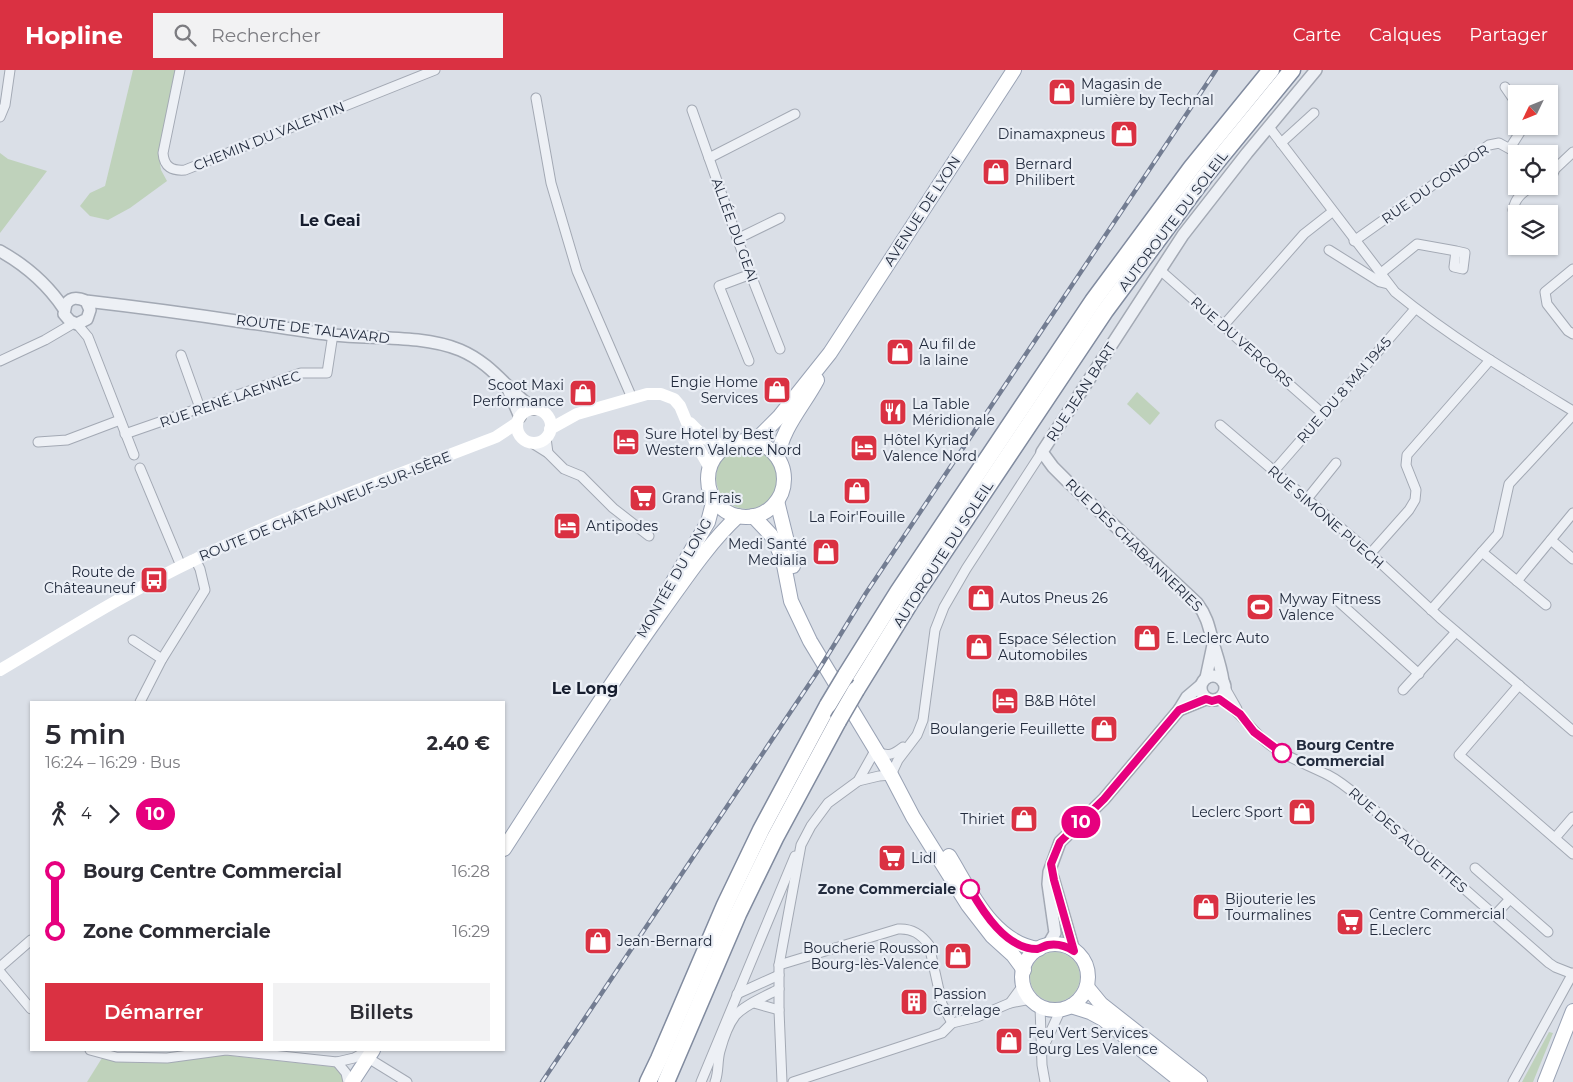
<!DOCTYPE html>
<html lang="fr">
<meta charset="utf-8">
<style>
:root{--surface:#fff;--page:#f2f2f3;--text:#2b2b33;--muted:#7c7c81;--accent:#da3142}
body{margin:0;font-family:Montserrat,sans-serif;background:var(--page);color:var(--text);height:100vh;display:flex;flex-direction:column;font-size:19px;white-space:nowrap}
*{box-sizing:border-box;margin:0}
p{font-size:16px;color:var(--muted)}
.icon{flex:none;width:28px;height:28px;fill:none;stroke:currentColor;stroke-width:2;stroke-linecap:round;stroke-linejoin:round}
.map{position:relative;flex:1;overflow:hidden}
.side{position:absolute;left:30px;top:631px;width:475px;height:350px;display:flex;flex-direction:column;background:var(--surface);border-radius:0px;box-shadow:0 1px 4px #0004}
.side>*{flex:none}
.badge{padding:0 10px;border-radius:16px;font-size:18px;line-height:32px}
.needle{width:32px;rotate:227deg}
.tools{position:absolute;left:1508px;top:15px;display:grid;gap:10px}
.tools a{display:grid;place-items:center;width:50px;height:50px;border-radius:0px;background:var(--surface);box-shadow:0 1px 4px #0004;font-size:25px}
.map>.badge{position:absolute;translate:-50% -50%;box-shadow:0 0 0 2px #fff}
.legs{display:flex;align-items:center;gap:8px;height:55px;padding:0 15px;font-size:16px}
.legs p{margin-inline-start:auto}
.headline{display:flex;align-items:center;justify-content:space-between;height:85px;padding:0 15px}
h1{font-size:28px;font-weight:600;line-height:38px}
.button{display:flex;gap:10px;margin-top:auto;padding:10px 15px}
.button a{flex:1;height:58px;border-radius:0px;background:var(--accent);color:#fff;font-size:20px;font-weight:600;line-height:58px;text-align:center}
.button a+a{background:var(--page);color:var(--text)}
ul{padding:0 15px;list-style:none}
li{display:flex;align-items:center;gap:18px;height:60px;font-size:19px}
li i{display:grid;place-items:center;width:8px;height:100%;margin:0 6px;background:currentColor}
li i::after{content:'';width:12px;height:12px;margin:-6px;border:4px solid;border-radius:50%;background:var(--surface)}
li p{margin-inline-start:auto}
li:first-child i{background:linear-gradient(#0000 50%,currentColor 0)}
li:last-child i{background:linear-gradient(currentColor 50%,#0000 0)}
header{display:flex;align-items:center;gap:30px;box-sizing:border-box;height:70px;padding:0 25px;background:var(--accent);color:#fff}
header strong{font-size:24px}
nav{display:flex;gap:28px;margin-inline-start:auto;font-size:18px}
.search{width:350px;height:45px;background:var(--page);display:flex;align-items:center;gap:12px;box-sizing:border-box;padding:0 18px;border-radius:0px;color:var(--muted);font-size:19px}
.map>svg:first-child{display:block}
</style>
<header>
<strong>Hopline</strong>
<div class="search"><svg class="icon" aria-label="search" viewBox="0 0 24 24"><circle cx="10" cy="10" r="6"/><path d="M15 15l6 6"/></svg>Rechercher</div>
<nav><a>Carte</a><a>Calques</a><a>Partager</a></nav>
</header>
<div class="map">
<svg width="1573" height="1012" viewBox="0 0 1573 1012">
<rect width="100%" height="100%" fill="#dadfe7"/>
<!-- green -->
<g fill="#bfd2bb">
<path d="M133,0H177L159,87L161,100L167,111L130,138L108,150L90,146L80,136L90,123L105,116Z"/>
<path d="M0,83L8,89L47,101L0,163Z"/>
<path d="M1137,322L1160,343L1150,355L1127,334Z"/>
<circle cx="747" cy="408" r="31"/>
<circle cx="1055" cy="907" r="25"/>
<path d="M1549,962L1553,963L1533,1012H1522Z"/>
<path d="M224,985L335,997L344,1005L345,1012H87L102,988C141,998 185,990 224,985Z"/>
</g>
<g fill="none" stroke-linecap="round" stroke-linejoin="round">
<defs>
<g id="minor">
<path d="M180,0L163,83C164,97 172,101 185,100L435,0"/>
<path d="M1505,17L1516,33"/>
<path d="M536,28L551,113L577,201L632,328"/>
<path d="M692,40L745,190L780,279"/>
<path d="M0,47L5,35L10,0"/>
<path d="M1269,57L1395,222C1450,267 1512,304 1573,341"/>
<path d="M1281,73L1314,43"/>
<path d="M1510,78L1524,56"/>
<path d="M709,88L795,44"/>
<path d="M1549,104L1552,106L1555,99L1573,82"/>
<path d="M1513,140C1515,128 1522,123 1532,116"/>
<path d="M737,169L780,148"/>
<path d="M1354,171L1489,75L1499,73L1519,84"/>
<path d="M1329,180L1380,212L1388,214"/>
<path d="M1573,199L1545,222L1547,234L1568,261L1573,264"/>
<path d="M1160,200L1323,344"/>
<path d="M1380,204L1417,174L1456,181L1454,197L1463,199L1465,183L1456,181"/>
<path d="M77,254L88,267L134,385"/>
<path d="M1223,256L1304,164L1332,142"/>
<path d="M181,285L200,338"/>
<path d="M0,291L45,270L74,253"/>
<path d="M749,291L719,216L751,204"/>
<path d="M1220,355L1361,475L1440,548L1573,661"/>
<path d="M125,364L301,303H327L333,264"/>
<path d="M546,368L548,383"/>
<path d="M38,372L67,370L120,350"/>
<path d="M532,373L548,383L564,399L581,406L613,438L649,466"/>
<path d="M140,398L181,496"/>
<path d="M1274,401L1415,239"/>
<path d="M1307,429L1336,393"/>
<path d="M1551,470L1573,489"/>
<path d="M1482,482L1517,511L1573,443"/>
<path d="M1370,484L1409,440L1415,430L1416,420L1406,395L1407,385L1490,290"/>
<path d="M1517,511L1546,535"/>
<path d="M1338,531L1419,604"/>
<path d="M1431,540L1498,464L1509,414L1573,345"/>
<path d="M133,570L162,589"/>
<path d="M1519,615L1459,685L1573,784"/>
<path d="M1225,618L1237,639"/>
<path d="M1403,620L1456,562"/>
<path d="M1219,629C1240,640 1251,661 1270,675C1288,688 1308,695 1328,705C1344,713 1357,726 1371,737L1549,893L1555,897L1573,904"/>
<path d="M140,632L162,589L205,520L200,499L195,489"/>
<path d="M878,682C889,687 894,684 903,677"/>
<path d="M858,711L879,706L891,705L898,690L917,665L923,650L935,560L944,537L966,499L1042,382"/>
<path d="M1555,768L1573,747"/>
<path d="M1475,798L1548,862"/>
<path d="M1495,845L1510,829"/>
<path d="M779,895L898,859C912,858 921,864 929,875L942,934L952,953"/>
<path d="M0,897L31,870"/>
<path d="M0,902L31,939"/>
<path d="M737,924L779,905"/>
<path d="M754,933L779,940"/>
<path d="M1010,933L1024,914"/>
<path d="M1040,936L1042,995L1045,1012"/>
<path d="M1043,978L1061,939"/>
<path d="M90,980L116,987L167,988L226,980L337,992L354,988L369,980"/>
<path d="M368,988L407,1012"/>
<path d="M337,992L346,1003L348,1012"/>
<path d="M701,1012L795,786"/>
<path d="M715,1012C719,1002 717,992 720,981C723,970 728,955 735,946C744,935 766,926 779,919"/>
<path d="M782,1012L779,940V895L801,775L811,756L828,733L858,711L876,679"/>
<path d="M793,1012L942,963L952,953L977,947L1010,933L1031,929"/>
<path d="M1513,1012L1573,903"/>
</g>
<g id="tertiary">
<path d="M0,181C25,195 48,215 64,239"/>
<path d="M86,231L90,240L87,249L77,254L70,251L64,244L66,234C71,227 77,227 86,231C138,237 191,244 243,252C273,256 303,261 333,265C374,269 423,265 460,280C493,294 507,320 534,339"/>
<path d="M508,319L520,347"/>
<circle cx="1213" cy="618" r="12"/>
<path d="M1206,608L1213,575"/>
<path d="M1223,611C1221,597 1217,586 1213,573C1209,557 1207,546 1197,533L1067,411L1053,397L1042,382L1183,165L1247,83L1316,0"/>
<path d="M1179,640L1206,629"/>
<path d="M1053,808L1074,881"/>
<path d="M1048,875L1055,863L1048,814L1049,802L1060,772L1104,729L1179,640L1187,627L1200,616"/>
</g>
<g id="primary">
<circle cx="746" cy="409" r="38"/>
<path d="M754,372L779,347L830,283L1014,0"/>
<path d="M778,388C781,359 804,335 817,310"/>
<path d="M777,431L793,496"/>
<path d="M753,446L771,465L777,476L783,490L791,531L810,571L891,705L913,747L968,835L992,866L1013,885L1024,900"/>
<path d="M671,515L708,452L714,429"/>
<path d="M504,779C555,700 605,621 660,544C684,511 707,475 738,446"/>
<path d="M949,786C971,822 993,873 1039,879"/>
<circle cx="1055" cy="907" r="33"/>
<path d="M1087,917L1101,934L1200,1012"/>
<path d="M1071,936L1090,942L1103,949L1182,1012"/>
<path d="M352,1012L373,980"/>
<path d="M1545,1012L1573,941"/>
</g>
<g id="motorway">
<path d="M846,605L898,522L1093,231L1192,97L1271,0"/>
<path d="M856,620L911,531L1105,241L1205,106L1292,0"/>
<path d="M648,1012L659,989L725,835L761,760L828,635"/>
<path d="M666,1012L738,844L775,768L838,651"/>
</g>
</defs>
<!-- minor casing -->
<use href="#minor" stroke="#a3a9b4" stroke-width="11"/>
<!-- tertiary casing -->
<use href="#tertiary" stroke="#a3a9b4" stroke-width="14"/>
<!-- primary casing -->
<use href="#primary" stroke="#99a2b4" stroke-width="16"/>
<!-- motorway casing -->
<use href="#motorway" stroke="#818b9f" stroke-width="19"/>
<!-- minor -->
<use href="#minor" stroke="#edf0f5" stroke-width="9"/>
<!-- tertiary -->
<use href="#tertiary" stroke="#edf0f5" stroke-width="11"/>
<!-- secondary -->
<g stroke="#fff" stroke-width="12">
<circle cx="534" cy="356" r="17"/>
<path d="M690,353L705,368L725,377"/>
<path d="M550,359L577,344L647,324H661L674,329L680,336L695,372L710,398"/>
<path d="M0,600C64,562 127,522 194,490C292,443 395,406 496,367L517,353"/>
</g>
<!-- primary -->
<use href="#primary" stroke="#fff" stroke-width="14"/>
<!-- motorway -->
<use href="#motorway" stroke="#fff" stroke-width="16"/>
<defs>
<path id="rail" d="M542,1012L818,601L866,523L1216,0"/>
</defs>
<!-- rail casing -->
<use href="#rail" stroke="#737d92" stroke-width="4.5"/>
<!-- rail -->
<use href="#rail" stroke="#eaeef5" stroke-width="2.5" stroke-dasharray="8" stroke-linecap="butt"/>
<defs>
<g id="motorway-bridge">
<path d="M828,635L846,605"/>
<path d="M838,651L856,620"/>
</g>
</defs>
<!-- motorway-bridge casing -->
<use href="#motorway-bridge" stroke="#818b9f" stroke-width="19" stroke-linecap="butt"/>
<!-- motorway-bridge -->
<use href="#motorway-bridge" stroke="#fff" stroke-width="16"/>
</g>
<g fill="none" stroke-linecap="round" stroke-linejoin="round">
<defs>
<path id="line-1" d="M970,819C983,842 1006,879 1037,879C1041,878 1044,876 1048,875C1058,873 1066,876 1074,881L1054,810L1051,794L1060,772L1104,729L1179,640L1206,629L1212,631L1219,629L1240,644L1254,662L1282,683"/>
</defs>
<!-- line-1 casing -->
<use href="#line-1" stroke="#fff" stroke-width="11"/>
<!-- line-1 -->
<use href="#line-1" stroke="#e6007e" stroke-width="8"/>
</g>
<!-- icons -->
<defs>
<symbol id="shop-square" viewBox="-11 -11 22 22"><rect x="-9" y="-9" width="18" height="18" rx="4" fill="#da3142" stroke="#eaeef5"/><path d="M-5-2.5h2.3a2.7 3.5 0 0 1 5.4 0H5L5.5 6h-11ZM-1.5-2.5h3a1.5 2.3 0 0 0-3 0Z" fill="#fff"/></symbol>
<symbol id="restaurant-square" viewBox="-11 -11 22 22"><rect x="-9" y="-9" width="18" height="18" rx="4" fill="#da3142" stroke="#eaeef5"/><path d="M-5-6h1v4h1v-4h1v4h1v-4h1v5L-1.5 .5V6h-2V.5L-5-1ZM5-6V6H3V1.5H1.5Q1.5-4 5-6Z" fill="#fff"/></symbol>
<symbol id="hotel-square" viewBox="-11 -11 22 22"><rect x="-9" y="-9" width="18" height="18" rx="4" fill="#da3142" stroke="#eaeef5"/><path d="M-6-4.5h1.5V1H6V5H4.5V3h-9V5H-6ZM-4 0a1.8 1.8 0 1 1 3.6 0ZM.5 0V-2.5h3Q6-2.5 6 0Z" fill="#fff"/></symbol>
<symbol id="supermarket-square" viewBox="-11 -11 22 22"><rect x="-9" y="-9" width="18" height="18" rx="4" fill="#da3142" stroke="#eaeef5"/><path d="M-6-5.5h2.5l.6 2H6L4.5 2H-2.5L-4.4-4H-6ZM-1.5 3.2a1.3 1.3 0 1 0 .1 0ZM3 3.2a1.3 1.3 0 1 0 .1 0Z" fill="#fff"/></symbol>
<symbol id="bus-square" viewBox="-11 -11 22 22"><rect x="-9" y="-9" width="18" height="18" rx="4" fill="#da3142" stroke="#eaeef5"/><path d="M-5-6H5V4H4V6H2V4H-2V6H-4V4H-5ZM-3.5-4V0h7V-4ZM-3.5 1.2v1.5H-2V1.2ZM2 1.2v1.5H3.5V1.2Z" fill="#fff"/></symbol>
<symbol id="stadium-square" viewBox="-11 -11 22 22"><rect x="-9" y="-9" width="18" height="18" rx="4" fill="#da3142" stroke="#eaeef5"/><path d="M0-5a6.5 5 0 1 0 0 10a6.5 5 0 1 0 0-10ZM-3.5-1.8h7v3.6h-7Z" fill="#fff"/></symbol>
<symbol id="building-square" viewBox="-11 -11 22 22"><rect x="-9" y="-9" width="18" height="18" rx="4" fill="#da3142" stroke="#eaeef5"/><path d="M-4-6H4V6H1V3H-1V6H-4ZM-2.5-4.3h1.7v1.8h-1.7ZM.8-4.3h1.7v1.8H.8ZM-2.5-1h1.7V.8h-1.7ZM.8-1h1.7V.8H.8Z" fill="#fff"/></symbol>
</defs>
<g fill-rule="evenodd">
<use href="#shop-square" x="1046" y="6" width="32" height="32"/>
<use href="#shop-square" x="1108" y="48" width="32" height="32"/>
<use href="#shop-square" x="980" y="86" width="32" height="32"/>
<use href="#shop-square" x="884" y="266" width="32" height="32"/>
<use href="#shop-square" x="761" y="304" width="32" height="32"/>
<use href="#shop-square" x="567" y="307" width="32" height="32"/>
<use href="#restaurant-square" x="877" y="326" width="32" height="32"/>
<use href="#hotel-square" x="610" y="356" width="32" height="32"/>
<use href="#hotel-square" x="848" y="362" width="32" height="32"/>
<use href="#shop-square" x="841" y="405" width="32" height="32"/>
<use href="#supermarket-square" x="627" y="412" width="32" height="32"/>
<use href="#hotel-square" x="551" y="440" width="32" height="32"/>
<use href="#shop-square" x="810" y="466" width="32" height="32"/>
<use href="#bus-square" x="138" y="494" width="32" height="32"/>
<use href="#shop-square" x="965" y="512" width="32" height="32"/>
<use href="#stadium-square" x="1244" y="521" width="32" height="32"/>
<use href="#shop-square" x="1131" y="552" width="32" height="32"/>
<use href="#shop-square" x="963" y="561" width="32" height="32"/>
<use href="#hotel-square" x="989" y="615" width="32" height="32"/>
<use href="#shop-square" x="1088" y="643" width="32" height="32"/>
<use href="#shop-square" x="1286" y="726" width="32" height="32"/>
<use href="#shop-square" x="1008" y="733" width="32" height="32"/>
<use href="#supermarket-square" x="876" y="772" width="32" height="32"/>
<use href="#shop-square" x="1190" y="821" width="32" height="32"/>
<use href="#supermarket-square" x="1334" y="836" width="32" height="32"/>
<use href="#shop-square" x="582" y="855" width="32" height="32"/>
<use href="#shop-square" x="942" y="870" width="32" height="32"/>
<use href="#building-square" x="898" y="916" width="32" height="32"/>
<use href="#shop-square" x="993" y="955" width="32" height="32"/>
</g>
<!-- markers -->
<g fill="#fff" stroke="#e6007e" stroke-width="2.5">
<circle cx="1282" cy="683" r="9"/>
<circle cx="970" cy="819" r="9"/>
</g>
<g text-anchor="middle" stroke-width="4.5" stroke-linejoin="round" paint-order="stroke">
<!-- poi labels -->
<g font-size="14" fill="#232c3e" stroke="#eaeef5" text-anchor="start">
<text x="1081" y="19">Magasin de<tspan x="1081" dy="16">lumière by Technal</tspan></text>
<text x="1105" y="69" text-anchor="end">Dinamaxpneus</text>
<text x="1015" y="99">Bernard<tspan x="1015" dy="16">Philibert</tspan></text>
<text x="919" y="279">Au fil de<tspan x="919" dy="16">la laine</tspan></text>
<text x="758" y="317" text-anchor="end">Engie Home<tspan x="758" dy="16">Services</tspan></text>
<text x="564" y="320" text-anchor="end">Scoot Maxi<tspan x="564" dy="16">Performance</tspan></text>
<text x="912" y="339">La Table<tspan x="912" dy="16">Méridionale</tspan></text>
<text x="645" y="369">Sure Hotel by Best<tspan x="645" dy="16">Western Valence Nord</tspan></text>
<text x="883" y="375">Hôtel Kyriad<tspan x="883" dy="16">Valence Nord</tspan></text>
<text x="662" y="433">Grand Frais</text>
<text x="857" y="452" text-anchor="middle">La Foir'Fouille</text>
<text x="586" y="461">Antipodes</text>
<text x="807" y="479" text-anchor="end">Medi Santé<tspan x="807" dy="16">Medialia</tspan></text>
<text x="135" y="507" text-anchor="end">Route de<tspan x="135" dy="16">Châteauneuf</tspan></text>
<text x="1000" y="533">Autos Pneus 26</text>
<text x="1279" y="534">Myway Fitness<tspan x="1279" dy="16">Valence</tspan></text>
<text x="1166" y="573">E. Leclerc Auto</text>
<text x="998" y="574">Espace Sélection<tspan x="998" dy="16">Automobiles</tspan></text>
<text x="1024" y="636">B&amp;B Hôtel</text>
<text x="1085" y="664" text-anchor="end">Boulangerie Feuillette</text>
<text x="1283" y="747" text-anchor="end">Leclerc Sport</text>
<text x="1005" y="754" text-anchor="end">Thiriet</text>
<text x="911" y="793">Lidl</text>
<text x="1225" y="834">Bijouterie les<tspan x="1225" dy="16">Tourmalines</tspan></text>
<text x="1369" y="849">Centre Commercial<tspan x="1369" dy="16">E.Leclerc</tspan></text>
<text x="617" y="876">Jean-Bernard</text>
<text x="939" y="883" text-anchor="end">Boucherie Rousson<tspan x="939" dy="16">Bourg-lès-Valence</tspan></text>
<text x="933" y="929">Passion<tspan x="933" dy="16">Carrelage</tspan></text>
<text x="1028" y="968">Feu Vert Services<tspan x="1028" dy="16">Bourg Les Valence</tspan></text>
</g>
<!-- street labels -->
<g font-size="14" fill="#232c3e" stroke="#eaeef5">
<text transform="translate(269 66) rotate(-22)" y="5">CHEMIN DU VALENTIN</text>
<text transform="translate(1435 114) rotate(-35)" y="5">RUE DU CONDOR</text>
<text transform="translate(922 141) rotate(-57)" y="5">AVENUE DE LYON</text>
<text transform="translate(1173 151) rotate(-53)" y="5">AUTOROUTE DU SOLEIL</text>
<text transform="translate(735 160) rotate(70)" y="5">ALLÉE DU GEAI</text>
<text transform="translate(313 259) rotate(7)" y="5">ROUTE DE TALAVARD</text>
<text transform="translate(1242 272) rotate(41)" y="5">RUE DU VERCORS</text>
<text transform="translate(1344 320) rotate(-49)" y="5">RUE DU 8 MAI 1945</text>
<text transform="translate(1081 322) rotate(-57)" y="5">RUE JEAN BART</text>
<text transform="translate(230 329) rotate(-19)" y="5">RUE RENÉ LAENNEC</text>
<text transform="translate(325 436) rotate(-22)" y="5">ROUTE DE CHÂTEAUNEUF-SUR-ISÈRE</text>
<text transform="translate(1326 447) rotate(41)" y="5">RUE SIMONE PUECH</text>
<text transform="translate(1134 475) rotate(44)" y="5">RUE DES CHABANNERIES</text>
<text transform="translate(943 484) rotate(-57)" y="5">AUTOROUTE DU SOLEIL</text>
<text transform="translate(674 508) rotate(-60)" y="5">MONTÉE DU LONG</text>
<text transform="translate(1408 770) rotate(41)" y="5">RUE DES ALOUETTES</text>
</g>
<!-- stop labels -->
<g font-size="14" font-weight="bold" fill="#232c3e" stroke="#eaeef5" text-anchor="start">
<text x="1296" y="680">Bourg Centre<tspan x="1296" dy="16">Commercial</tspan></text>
<text x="956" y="824" text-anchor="end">Zone Commerciale</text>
</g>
<!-- quarter labels -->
<g font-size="16" font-weight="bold" fill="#161d2e" stroke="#eaeef5">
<text x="330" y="156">Le Geai</text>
<text x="585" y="624">Le Long</text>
</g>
</g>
</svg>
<div class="tools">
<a><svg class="needle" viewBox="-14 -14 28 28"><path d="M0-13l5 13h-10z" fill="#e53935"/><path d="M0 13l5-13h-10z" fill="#7c7c81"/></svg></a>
<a><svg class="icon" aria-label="locate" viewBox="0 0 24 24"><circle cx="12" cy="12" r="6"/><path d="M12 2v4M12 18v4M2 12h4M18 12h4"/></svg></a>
<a><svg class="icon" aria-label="layers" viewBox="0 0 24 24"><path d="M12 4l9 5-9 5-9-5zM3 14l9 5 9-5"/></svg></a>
</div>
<b class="badge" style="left:1081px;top:752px;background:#e6007e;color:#fff">10</b>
<section class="side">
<div class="headline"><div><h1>5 min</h1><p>16:24 – 16:29 · Bus</p></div><b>2.40 €</b></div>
<div class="legs"><svg class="icon" aria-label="walk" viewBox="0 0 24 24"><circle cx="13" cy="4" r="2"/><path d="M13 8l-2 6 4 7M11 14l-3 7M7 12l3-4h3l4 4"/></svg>4<svg class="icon" aria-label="forward" viewBox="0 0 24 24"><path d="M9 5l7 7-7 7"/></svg><b class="badge" style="background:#e6007e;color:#fff">10</b></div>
<ul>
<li><i style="color:#e6007e"></i><b>Bourg Centre Commercial</b><p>16:28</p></li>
<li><i style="color:#e6007e"></i><b>Zone Commerciale</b><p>16:29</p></li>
</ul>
<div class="button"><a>Démarrer</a><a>Billets</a></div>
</section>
</div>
